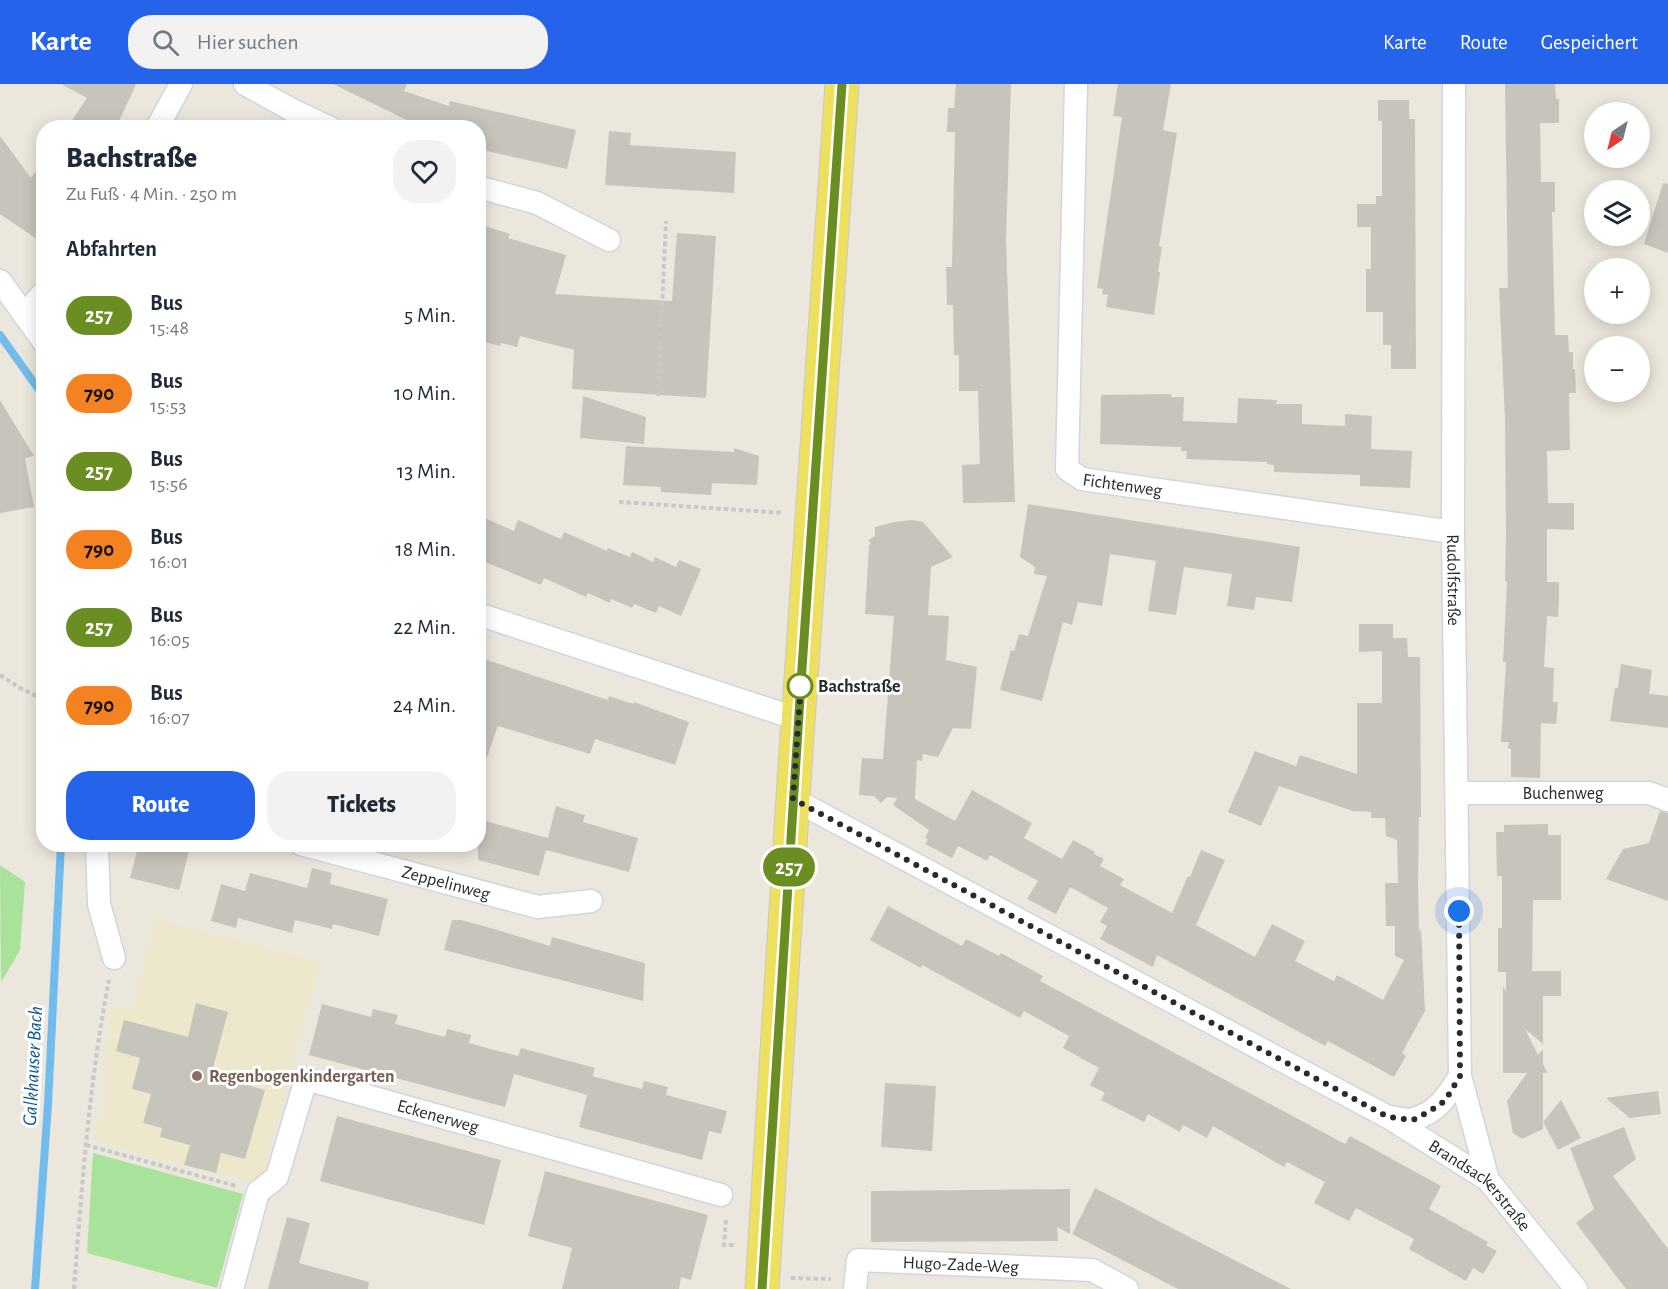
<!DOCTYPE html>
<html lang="de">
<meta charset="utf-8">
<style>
:root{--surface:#fff;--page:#f2f2f3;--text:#1f2937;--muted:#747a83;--accent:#2563eb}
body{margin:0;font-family:"Alegreya Sans",sans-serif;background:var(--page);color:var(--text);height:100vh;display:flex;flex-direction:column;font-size:22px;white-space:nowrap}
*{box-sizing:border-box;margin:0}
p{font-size:20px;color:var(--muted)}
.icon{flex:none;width:33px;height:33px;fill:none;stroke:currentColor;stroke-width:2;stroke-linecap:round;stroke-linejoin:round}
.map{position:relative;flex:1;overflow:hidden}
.panel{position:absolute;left:36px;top:36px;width:450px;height:732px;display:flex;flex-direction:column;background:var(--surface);border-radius:24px;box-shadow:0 3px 15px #0003}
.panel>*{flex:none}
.badge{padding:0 12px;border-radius:20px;font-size:21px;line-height:39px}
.needle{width:39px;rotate:215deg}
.fabs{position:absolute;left:1584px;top:18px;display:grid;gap:12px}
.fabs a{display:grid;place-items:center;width:66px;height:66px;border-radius:50%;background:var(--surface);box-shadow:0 3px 15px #0003;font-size:30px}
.you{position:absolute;width:30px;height:30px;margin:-15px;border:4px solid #fff;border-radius:50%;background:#1a73e8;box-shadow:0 0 0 9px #1a73e833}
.map>.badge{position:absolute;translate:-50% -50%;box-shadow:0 0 0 3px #fff}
h2{padding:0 30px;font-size:22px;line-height:54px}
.round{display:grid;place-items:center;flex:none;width:63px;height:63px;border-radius:24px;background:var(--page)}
.headline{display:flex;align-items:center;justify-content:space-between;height:102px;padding:0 30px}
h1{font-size:28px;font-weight:800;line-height:45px}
.primary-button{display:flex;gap:12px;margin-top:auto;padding:12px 30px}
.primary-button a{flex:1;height:69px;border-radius:24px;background:var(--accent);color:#fff;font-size:24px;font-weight:800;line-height:69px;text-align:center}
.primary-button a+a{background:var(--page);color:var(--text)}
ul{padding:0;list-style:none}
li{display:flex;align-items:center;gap:18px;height:78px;padding:0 30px}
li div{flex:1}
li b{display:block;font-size:22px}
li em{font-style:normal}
li .badge{min-width:66px;font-weight:700;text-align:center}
header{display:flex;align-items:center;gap:36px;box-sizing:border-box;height:84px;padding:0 30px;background:var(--accent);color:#fff}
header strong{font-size:28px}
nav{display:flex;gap:33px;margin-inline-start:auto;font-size:21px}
.search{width:420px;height:54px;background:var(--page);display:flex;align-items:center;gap:15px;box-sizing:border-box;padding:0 21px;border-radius:24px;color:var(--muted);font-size:22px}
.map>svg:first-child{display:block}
</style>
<header>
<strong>Karte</strong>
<div class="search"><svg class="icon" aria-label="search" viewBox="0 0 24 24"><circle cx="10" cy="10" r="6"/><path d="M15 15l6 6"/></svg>Hier suchen</div>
<nav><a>Karte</a><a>Route</a><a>Gespeichert</a></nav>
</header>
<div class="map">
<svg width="1668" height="1205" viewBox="0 0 1668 1205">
<rect width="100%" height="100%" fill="#ece7dc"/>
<!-- education -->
<path fill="#ede7cc" d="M156,835L320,878L260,1102L94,1056V1047L105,1023L109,922L132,923Z"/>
<!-- green -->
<g fill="#a9e29a">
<path d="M0,781L25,798L20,866L1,898Z"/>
<path d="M93,1069L243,1110L217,1204L87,1169Z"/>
</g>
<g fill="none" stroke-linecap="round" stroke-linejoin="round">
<!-- stream -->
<g stroke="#71bced" stroke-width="8">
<path d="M0,251L44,313"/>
<path d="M35,1205L48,1020L61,760"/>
</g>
</g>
<!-- building -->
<g fill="#c7c5bb">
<path d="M61,0H136L116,44H67L87,14Z"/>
<path d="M333,0H407L404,7L449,22L450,17L576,46L567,85L478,65V44H423Z"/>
<path d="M956,0H1011L1006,156L1015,418L963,419L962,381L980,380L978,307H959V271H954L953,221H947L946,183H952L955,48H947L948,24H954Z"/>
<path d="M1118,0H1171L1163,46L1177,49L1159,162L1162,163L1158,188H1160L1154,231L1106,223L1108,211L1102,210L1103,205L1097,204L1122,33L1113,32Z"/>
<path d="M1505,0H1555L1556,15H1559V39H1540L1541,98H1555V128H1552L1555,251H1568L1569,268H1573V285H1575L1576,309H1569L1570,366L1547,367L1548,419H1574V446L1547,445V498H1559V515L1558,533L1547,532L1544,583L1554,584L1553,618H1558L1556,640L1541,639L1540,694L1511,693V665L1508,664L1509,658H1501L1506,578H1503L1507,497H1505L1506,448L1505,335L1499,204H1508Z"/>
<path d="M1378,16H1409V35H1415L1416,285H1391V261H1383V228H1366V185H1371V143H1357V120H1376V112H1382V37H1378Z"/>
<path d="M609,47L631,49L630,61L736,68L734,109L605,101Z"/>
<path d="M0,52L31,94L44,76V160L0,130Z"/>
<path d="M1663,99L1668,100V169L1644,160Z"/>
<path d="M478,140L510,150L508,154L566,171L555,210L672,217L677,149L716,152L706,314L572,305L574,266L520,252L517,263L501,259L500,262L478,256Z"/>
<path d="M1171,310V313H1184L1183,337L1237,339L1238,314L1277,316L1276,320H1302V340L1345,342V330L1372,332L1371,365L1412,367L1410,404L1360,402V391L1274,388V381L1267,380V378L1186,375L1187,367H1181V363L1100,360L1101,311Z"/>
<path d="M583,312L646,333L644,360L580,354Z"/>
<path d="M0,316L34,372L25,374L34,423L0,429Z"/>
<path d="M626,362L734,368V364L759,372L757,401L712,399L711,411L661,408V403L623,401Z"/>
<path d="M1028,420L1300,463L1292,518L1256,513L1254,526L1227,522L1232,490L1184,483L1176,531L1148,527L1156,477L1110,470L1102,522L1078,518L1072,541L1063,538L1042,617L1000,606L1011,566L1014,567L1019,550L1028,552L1047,492L1034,490L1035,483L1020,473Z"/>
<path d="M478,431L514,447L518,436L561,455L564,448L607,467L608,464L630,473L632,468L653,478L655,473L676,483L679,476L701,485L681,532L659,522L656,529L634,520L632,524L611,515L610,519L588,509L586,513L544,494L541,501L478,475Z"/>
<path d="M912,436L923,438L953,473L931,483L928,531L949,532L946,576L977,583L971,645L953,644L938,673L923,670L922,677L917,676L915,715L955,737L972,706L1032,739L1024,754L1062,775L1073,756L1095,768L1094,770L1104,775L1100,782L1124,795L1120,801L1172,829L1188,792L1190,793L1201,766L1225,776L1196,841L1255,873L1272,840L1305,857L1295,877L1334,897L1337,891L1383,916L1404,876L1395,872V842H1386L1385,799H1398V797L1397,756L1386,752L1385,734H1371V728L1353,727L1279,702L1261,742L1228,728L1255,667L1296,682L1300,671L1357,690V619H1382V567L1359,568V540H1393V554H1407L1408,573H1420L1421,733H1419L1418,798L1419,848L1421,844L1425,927L1402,969L1406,972L1394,993L1328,957L1325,962L1157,871L1153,883L1100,855L1107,842L1100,838L1108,824L1070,803L1056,830L1027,815L1038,797L990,771L987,777L958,762L952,774L925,760L928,755L925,754L929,746L893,721L897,714L887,713L881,719L874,712L859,711L862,674L883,675L894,532L865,530L869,461L871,460L868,456L875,452V443L895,438Z"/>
<path d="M478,573L608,616L609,612L633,620L634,618L689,638L675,681L595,655L590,670L498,642L482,687H478Z"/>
<path d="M1621,580L1652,586L1649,610L1668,612V644L1610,637L1615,604H1618Z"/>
<path d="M556,722L585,731L583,738L638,754L629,788L546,766L539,792L478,776V735L548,754Z"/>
<path d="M1660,727L1668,729V817L1606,795L1623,765L1649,759Z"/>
<path d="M1548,740V751H1561V816H1533L1532,887H1561V912H1543V960L1525,945L1538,971L1543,965V980L1547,989H1543V1038L1561,1016L1581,1054L1558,1066L1543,1038V1045L1522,1055L1513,1049L1507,1017L1527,989H1503V902L1506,908V888H1498V844H1502V792H1497L1496,748H1504V741Z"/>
<path d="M139,760H163L189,767L179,806L130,794Z"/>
<path d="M312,784L332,789L330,800L388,815L379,852L333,840L332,845L295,836L292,849L238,834L236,844L211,837L221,800L245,807L250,789L307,804Z"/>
<path d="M888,822L962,862L966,855L999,872L1001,869L1043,892L1040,897L1345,1060L1350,1052L1441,1102L1429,1125L1488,1158L1486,1161L1497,1167L1483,1190L1473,1184L1466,1197L1409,1165L1414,1155L1356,1124L1349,1137L1314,1119L1325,1098L1287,1078L1284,1083L1213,1042L1207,1054L1183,1041L1180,1048L1148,1030L1144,1038L1101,1016L1105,1009L1090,1001L1099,984L1063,964L1069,952L1024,927L1020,934L922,881L921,884L870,856Z"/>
<path d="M452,836H461L494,845L550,862L552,853L645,879L643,917L444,866Z"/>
<path d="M196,919L228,928L211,991L265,1006L245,1075L221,1069L216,1089L184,1081L190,1061L160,1053L162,1044L143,1039L151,1010L132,1005L140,974L116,967L124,936L188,953Z"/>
<path d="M322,920L371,933L373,925L398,931L395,940L445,953L447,945L471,951L469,959L494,966L518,972L521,964L595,984L587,1011L514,990L505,1023L309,971Z"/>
<path d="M592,992L642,1005L644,997L668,1003L666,1011L727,1027L721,1050L709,1047L702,1076L579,1043Z"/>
<path d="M885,999L936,1002L932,1067L881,1063Z"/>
<path d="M1658,1007L1661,1030L1630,1034L1606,1014Z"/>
<path d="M337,1032L501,1076L484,1141L320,1097Z"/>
<path d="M1624,1043L1636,1075L1613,1092L1668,1165V1205H1626L1576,1139L1594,1125L1570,1064Z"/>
<path d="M545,1087L708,1131L691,1196L681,1193L679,1205H562L572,1164L528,1152Z"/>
<path d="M1095,1104L1170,1143L1291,1205H1178L1072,1150Z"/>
<path d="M1070,1105V1150L1057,1143L1058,1157L871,1158V1107Z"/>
<path d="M287,1133L310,1139L299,1179L369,1198L368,1205H268Z"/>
</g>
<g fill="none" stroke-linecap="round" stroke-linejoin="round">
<defs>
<g id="street">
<path d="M245,0L292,26L330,44"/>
<path id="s1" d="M1076,0L1067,385L1082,395L1453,448"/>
<path id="s2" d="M1454,0L1453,448L1460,992L1488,1096"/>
<path d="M157,44L181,0"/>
<path d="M478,103L537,119L609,156"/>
<path d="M0,197L44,258"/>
<path d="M24,231L44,208"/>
<path d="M478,530L798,635"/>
<path id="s3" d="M1458,709H1649L1668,716"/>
<path id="s4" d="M793,715L1388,1033L1488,1096L1576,1205"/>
<path d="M97,760L99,820L114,874"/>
<path id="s5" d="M301,760L538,823L591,817"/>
<path d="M1390,1033C1397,1034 1407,1037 1414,1035C1438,1028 1448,1011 1460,992"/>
<path id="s6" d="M232,1205L258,1108L277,1093L306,995L721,1111"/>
<path id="s7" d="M855,1205L858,1176L1092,1186L1127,1205"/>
</g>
<path id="primary" d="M762,1205L795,682L842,0"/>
</defs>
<!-- street casing -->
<use href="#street" stroke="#d2d3e3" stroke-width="25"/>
<!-- primary casing -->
<use href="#primary" stroke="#c8c8c8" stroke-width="35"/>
<!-- path -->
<g stroke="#c8c8c8" stroke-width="4" stroke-dasharray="4.5 3" stroke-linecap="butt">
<path d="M658,312L666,137"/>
<path d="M619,418L783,429"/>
<path d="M0,591L20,604L44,616"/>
<path d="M86,1061L236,1102"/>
<path d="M726,1136L724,1161H734"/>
<path d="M791,1194L831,1195"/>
<path d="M74,1205C82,1102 89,998 109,896"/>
</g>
<!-- street -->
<use href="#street" stroke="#fff" stroke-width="22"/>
<!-- primary -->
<use href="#primary" stroke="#eee05f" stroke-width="33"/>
</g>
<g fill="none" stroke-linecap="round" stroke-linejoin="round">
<defs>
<path id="line" d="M762,1205L801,599L842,0"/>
</defs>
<!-- line casing -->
<use href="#line" stroke="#fff" stroke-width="14"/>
<!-- line -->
<use href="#line" stroke="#6b8e23" stroke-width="9"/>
<!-- walk -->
<path stroke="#2a2a2a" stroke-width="6" stroke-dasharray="0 10.8" d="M800,602L801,599L793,715L1388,1033L1413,1036L1430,1027L1445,1017L1460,992L1459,827"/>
</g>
<!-- markers -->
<circle fill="#fff" stroke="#6b8e23" stroke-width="3" cx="800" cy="602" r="12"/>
<circle fill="#8d6e63" stroke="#fff" stroke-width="2" cx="197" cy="992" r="6"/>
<g text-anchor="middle" stroke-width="6" stroke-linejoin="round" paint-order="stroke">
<!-- street labels -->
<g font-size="18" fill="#2a2a2a" stroke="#fff">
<text dy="6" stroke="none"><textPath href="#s1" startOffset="444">Fichtenweg</textPath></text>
<text dy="6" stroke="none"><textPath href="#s2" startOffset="496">Rudolfstraße</textPath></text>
<text dy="6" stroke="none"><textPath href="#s3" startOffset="105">Buchenweg</textPath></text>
<text dy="6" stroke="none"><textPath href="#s5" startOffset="150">Zeppelinweg</textPath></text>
<text dy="6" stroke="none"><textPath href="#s6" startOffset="364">Eckenerweg</textPath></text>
<text dy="6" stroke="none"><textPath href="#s4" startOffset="790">Brandsackerstraße</textPath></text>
<text dy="6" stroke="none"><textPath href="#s7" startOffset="132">Hugo-Zade-Weg</textPath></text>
</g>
<!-- stop labels -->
<g font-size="18" font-weight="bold" fill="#2a2a2a" stroke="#fff" text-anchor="start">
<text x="818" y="608">Bachstraße</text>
</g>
<!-- education labels -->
<g font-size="18" font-weight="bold" fill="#785e54" stroke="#fff" text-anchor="start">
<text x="209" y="998">Regenbogenkindergarten</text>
</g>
<!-- water labels -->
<g font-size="20" font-style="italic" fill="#0f5899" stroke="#fff">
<text transform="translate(32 982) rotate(-87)" y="7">Galkhauser Bach</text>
</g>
</g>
</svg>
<div class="fabs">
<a><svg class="needle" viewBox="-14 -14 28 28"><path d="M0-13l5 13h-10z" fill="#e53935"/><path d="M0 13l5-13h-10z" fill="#747a83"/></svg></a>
<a><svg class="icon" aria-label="layers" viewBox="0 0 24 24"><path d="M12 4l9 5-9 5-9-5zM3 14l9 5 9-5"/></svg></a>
<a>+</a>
<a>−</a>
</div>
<div class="you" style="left:1459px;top:827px"></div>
<b class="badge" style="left:789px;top:783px;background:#6b8e23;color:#fff">257</b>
<section class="panel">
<div class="headline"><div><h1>Bachstraße</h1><p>Zu Fuß · 4 Min. · 250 m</p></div><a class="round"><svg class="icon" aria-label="heart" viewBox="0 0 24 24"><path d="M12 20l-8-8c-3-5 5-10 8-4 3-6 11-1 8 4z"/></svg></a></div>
<h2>Abfahrten</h2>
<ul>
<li><span class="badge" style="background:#6b8e23;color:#fff">257</span><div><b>Bus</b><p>15:48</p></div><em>5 Min.</em></li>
<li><span class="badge" style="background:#f58220;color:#111">790</span><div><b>Bus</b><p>15:53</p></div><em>10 Min.</em></li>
<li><span class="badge" style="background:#6b8e23;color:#fff">257</span><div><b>Bus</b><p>15:56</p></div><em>13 Min.</em></li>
<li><span class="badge" style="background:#f58220;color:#111">790</span><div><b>Bus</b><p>16:01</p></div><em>18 Min.</em></li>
<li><span class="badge" style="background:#6b8e23;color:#fff">257</span><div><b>Bus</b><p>16:05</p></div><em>22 Min.</em></li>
<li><span class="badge" style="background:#f58220;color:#111">790</span><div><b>Bus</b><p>16:07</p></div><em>24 Min.</em></li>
</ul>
<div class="primary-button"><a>Route</a><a>Tickets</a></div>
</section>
</div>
